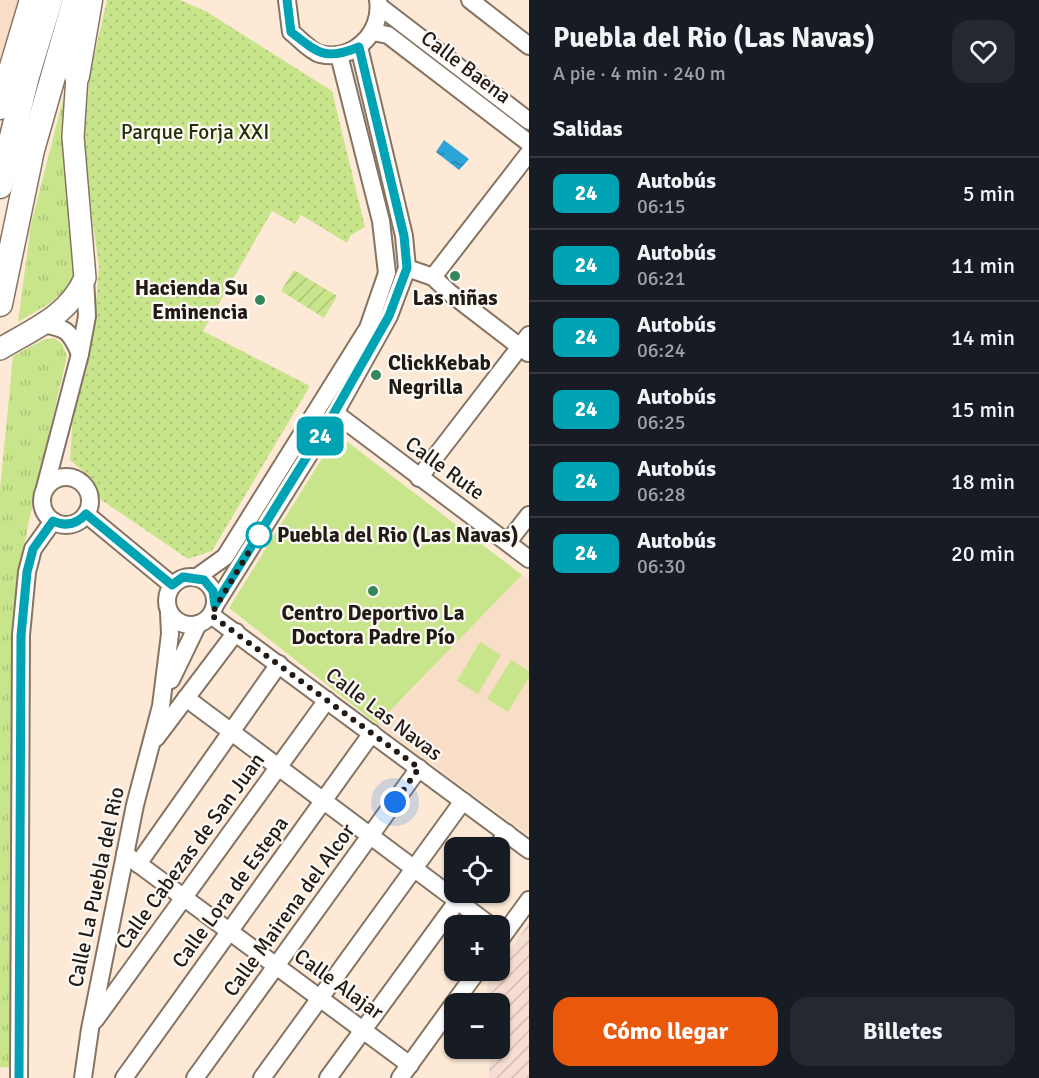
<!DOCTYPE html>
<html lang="es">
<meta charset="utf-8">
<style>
:root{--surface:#171b24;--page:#242831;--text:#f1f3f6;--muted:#9ea1a6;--line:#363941;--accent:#ea580c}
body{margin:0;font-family:Signika,sans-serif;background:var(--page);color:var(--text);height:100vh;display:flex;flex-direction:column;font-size:22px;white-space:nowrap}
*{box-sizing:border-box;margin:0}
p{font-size:20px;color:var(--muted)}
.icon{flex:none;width:33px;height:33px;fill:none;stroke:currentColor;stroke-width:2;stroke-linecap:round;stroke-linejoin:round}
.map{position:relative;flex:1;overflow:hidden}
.details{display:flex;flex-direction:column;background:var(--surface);width:510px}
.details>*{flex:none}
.badge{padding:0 12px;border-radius:9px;font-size:21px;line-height:39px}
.fabs{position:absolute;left:444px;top:837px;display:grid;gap:12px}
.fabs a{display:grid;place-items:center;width:66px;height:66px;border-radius:12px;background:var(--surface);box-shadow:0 2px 4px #0004;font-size:30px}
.you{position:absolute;width:30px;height:30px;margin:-15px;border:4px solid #fff;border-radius:50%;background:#1a73e8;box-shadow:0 0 0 9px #1a73e833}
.map>.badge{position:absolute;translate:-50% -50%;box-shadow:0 0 0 3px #fff}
h2{padding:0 24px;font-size:22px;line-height:54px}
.round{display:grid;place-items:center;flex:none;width:63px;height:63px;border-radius:18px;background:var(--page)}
.overview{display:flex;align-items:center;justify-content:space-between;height:102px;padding:0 24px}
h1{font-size:28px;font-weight:700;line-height:45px}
.button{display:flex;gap:12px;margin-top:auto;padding:12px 24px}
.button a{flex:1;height:69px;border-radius:18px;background:var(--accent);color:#fff;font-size:24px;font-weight:700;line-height:69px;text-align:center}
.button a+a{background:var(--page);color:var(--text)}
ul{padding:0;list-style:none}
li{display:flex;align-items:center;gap:18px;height:72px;padding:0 24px;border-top:2px solid var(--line)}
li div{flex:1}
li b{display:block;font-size:22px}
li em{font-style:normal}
li .badge{min-width:66px;font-weight:700;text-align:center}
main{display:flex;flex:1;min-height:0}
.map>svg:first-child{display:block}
</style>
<main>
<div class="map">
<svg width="529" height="1078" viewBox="0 0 529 1078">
<defs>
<pattern id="industrial-furrows" width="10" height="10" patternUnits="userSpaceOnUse" patternTransform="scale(1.5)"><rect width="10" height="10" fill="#f5ddd2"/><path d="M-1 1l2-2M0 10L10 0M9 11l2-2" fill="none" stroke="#d2bdb3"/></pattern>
<pattern id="grass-tufts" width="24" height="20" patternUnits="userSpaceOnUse" patternTransform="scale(1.5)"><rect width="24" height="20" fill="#c8e58b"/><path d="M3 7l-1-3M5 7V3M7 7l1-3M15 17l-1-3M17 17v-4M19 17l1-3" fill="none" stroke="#acc477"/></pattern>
<pattern id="park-dots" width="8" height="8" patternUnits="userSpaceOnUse" patternTransform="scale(1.5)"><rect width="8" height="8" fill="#c8e58b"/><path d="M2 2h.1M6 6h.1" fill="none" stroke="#acc477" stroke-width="1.8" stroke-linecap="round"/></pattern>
<pattern id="garden-furrows" width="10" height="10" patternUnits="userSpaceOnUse" patternTransform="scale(1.5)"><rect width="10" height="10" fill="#c8e58b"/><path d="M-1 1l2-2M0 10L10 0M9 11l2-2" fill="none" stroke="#acc477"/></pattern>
<pattern id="water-ripples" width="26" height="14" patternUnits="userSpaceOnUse" patternTransform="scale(1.5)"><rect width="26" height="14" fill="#2ca4d8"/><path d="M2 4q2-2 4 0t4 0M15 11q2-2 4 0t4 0" fill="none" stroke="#2585ae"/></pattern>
</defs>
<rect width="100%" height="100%" fill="#fde9d6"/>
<!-- industrial -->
<path fill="url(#industrial-furrows)" d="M529,922V1078H489L490,1049L500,1048V1004L488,1003L487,985L496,971L500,970V966Z"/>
<!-- built -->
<g fill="#f8dec6">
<path d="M0,0H23L0,75Z"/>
<path d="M522,575L529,580V835L377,724Z"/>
</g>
<!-- grass -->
<g fill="url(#grass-tufts)">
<path d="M66,88L65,182L76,259L72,284L50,303L18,322L31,224Z"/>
<path d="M54,338L62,344L67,356L28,525L15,601L12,1068L0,1067V490L13,356L43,340Z"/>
</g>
<!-- park -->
<path fill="url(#park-dots)" d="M107,0H180L207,12L332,91L365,227L351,235L347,243L301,215L295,224L272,211L203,331L310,386L212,551L188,559L100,499L83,471L70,460L73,413L94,328L99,267L85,166V127L90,74Z"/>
<!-- garden -->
<path fill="url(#garden-furrows)" d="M294,270L337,296L324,318L281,291Z"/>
<!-- pitch -->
<g fill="#c8e58b">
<path d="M337,434L522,575L377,724L229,608Z"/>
<path d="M480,642L501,655L478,694L457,681Z"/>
<path d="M511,660L529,671V677L508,712L487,699Z"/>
</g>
<!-- water -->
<path fill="url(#water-ripples)" d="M444,140L469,159L459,170L436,152Z"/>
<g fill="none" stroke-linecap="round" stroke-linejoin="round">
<defs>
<g id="minor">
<path d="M287,0L291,32C299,38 310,51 320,54C353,62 383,33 378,0"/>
<path d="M470,0L529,46"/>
<path d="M379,6L529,121"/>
<path d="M373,32L388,35L529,143"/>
<path d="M407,268L433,277L450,293L528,353"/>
<path d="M433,277L529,153"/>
<path d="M40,324C65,327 70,330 80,354"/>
<path d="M335,413L529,559"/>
<circle cx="66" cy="501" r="24"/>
<path d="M419,478L529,335"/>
<path d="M45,488L80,354L87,316L85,278"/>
<path d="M86,514L172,585"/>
<path d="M508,542L529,515"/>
<circle cx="191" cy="601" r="24"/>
<path d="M197,577L225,557L368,328L387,273L381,221L339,55"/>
<path d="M215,605L335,413L389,316L407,268L404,236L359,47"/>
<path d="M211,615L529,850"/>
<path d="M171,680L198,624"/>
<path d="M186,698L491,926"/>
<path d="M156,738L236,632"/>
<path d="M496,848L507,833"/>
<path d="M125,854L410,1065"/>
<path d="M138,864L279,664"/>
<path d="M500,940L529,900"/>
<path d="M95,1020L327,700"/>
<path d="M19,1078L21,635L27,572L33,549L53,521"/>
<path d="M83,1078L90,1029L135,805L161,706L170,634L169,613"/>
<path d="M124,1078L372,733"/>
<path d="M195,1078L419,768"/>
<path d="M262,1078L463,801"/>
<path d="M328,1078L464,892"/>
<path d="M400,1078L478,970"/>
</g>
<path id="major" d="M0,349C35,328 68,316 85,278L73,137L77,76"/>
<g id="highway">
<path d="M77,76L90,0"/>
<path d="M0,107L32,0"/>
<path d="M0,186L27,76L50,0"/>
<path d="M0,304L32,150L75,0"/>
</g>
</defs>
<!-- minor casing -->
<use href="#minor" stroke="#857463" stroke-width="20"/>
<!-- major casing -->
<use href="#major" stroke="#857463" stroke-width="24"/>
<!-- highway casing -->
<use href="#highway" stroke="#857463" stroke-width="27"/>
<!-- minor -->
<use href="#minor" stroke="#fff" stroke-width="16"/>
<!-- major -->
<use href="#major" stroke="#fff" stroke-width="21"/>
<!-- highway -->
<use href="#highway" stroke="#fff" stroke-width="24"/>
</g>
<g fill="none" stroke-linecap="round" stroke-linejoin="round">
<defs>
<path id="line" d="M19,1078L21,636L27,572L33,549L53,521C66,527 77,524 86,514L172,585L183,577L204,580L213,591L215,605L334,413L389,316L407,268L404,236L359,47C325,61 318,53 291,32L287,0"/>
</defs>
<!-- line casing -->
<use href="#line" stroke="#fff" stroke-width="14"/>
<!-- line -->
<use href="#line" stroke="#00a3b4" stroke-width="9"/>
<!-- walk -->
<path stroke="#221b15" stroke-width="6" stroke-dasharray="0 10.8" d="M259,535L211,615L419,768L395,802"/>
</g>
<!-- markers -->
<g fill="#33875a" stroke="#fdf9f5" stroke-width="2">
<circle cx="455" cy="276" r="6"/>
<circle cx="260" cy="300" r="6"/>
<circle cx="376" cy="375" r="6"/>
<circle cx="373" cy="591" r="6"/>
</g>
<circle fill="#fff" stroke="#00a3b4" stroke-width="3" cx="259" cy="535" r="12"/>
<g text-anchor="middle" stroke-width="4.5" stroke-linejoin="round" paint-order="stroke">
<!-- street labels -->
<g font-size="21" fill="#221b15" stroke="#fdf9f5">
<text transform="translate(466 67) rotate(37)" y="7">Calle Baena</text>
<text transform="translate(445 468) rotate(36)" y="7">Calle Rute</text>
<text transform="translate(384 714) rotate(37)" y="7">Calle Las Navas</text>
<text transform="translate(190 851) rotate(-54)" y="7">Calle Cabezas de San Juan</text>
<text transform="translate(96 887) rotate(-78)" y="7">Calle La Puebla del Rio</text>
<text transform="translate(230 892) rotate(-54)" y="7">Calle Lora de Estepa</text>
<text transform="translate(289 910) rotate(-54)" y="7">Calle Mairena del Alcor</text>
<text transform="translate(339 984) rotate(36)" y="7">Calle Alajar</text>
</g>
<!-- park labels -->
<g font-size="21" fill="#253007" stroke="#fdf9f5">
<text x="195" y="139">Parque Forja XXI</text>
</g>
<!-- poi labels -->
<g font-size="21" font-weight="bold" fill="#221b15" stroke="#fdf9f5">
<text x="248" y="295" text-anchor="end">Hacienda Su<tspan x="248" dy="24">Eminencia</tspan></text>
<text x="455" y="305">Las niñas</text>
<text x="388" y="370" text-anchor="start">ClickKebab<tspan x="388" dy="24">Negrilla</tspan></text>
<text x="373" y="620">Centro Deportivo La<tspan x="373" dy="24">Doctora Padre Pío</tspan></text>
</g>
<!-- stop labels -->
<g font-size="21" font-weight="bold" fill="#221b15" stroke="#fdf9f5" text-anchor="start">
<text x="277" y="542">Puebla del Rio (Las Navas)</text>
</g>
</g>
</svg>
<div class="fabs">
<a><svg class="icon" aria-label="locate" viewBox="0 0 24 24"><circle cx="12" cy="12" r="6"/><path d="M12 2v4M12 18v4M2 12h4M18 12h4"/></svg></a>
<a>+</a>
<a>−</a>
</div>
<div class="you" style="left:395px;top:802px"></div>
<b class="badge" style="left:320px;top:436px;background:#00a3b4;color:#fff">24</b>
</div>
<section class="details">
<div class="overview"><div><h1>Puebla del Rio (Las Navas)</h1><p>A pie · 4 min · 240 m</p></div><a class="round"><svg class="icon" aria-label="heart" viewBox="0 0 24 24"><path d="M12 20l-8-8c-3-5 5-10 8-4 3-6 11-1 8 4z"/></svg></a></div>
<h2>Salidas</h2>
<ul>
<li><span class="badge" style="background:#00a3b4;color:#fff">24</span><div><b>Autobús</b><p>06:15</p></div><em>5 min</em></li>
<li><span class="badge" style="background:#00a3b4;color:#fff">24</span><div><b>Autobús</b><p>06:21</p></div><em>11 min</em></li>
<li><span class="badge" style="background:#00a3b4;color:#fff">24</span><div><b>Autobús</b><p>06:24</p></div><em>14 min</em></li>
<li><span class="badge" style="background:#00a3b4;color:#fff">24</span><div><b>Autobús</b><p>06:25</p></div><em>15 min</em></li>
<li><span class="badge" style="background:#00a3b4;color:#fff">24</span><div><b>Autobús</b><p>06:28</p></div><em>18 min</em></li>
<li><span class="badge" style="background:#00a3b4;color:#fff">24</span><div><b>Autobús</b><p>06:30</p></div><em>20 min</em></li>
</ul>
<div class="button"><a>Cómo llegar</a><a>Billetes</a></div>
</section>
</main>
